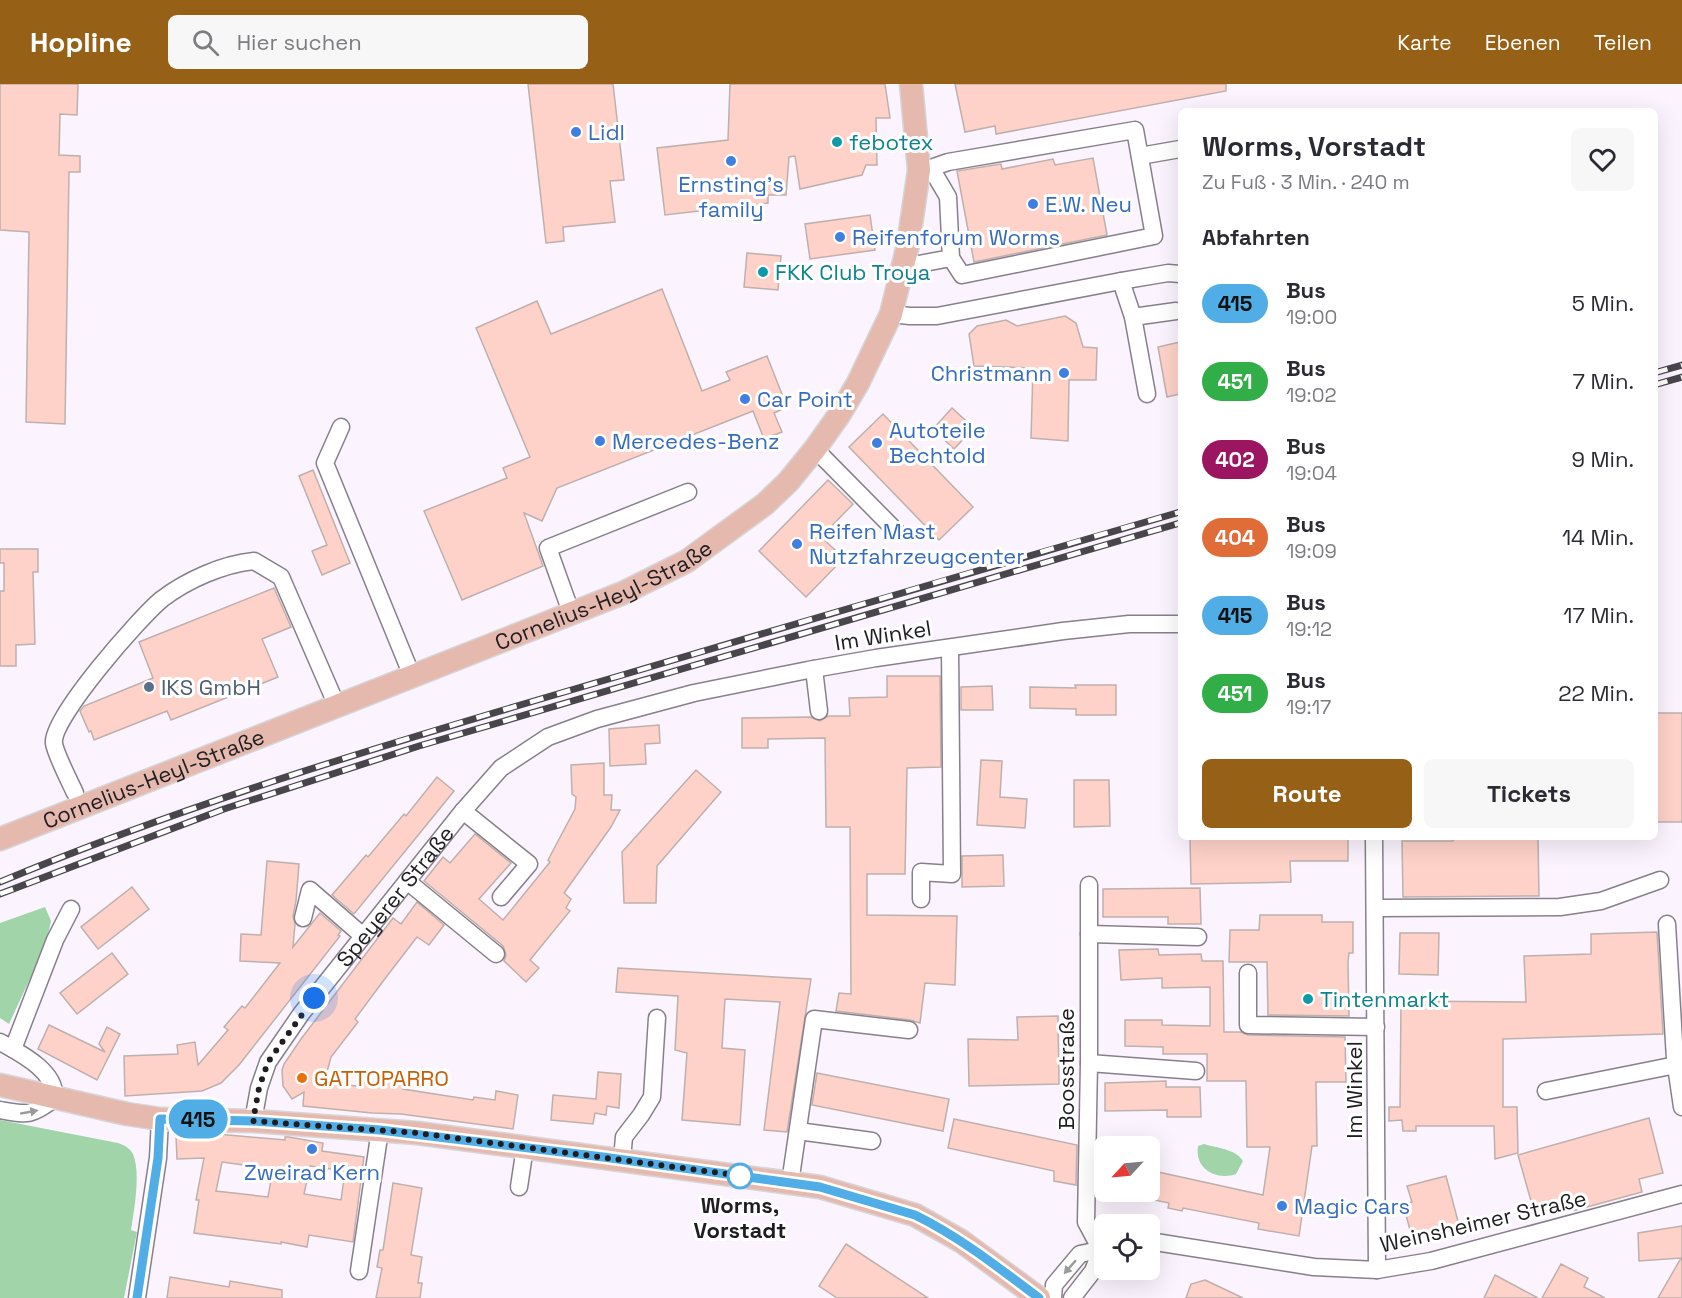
<!DOCTYPE html>
<html lang="de">
<meta charset="utf-8">
<style>
:root{--surface:#fff;--page:#f7f7f7;--text:#2b2b33;--muted:#7c7c81;--accent:#966117}
body{margin:0;font-family:"Space Grotesk",sans-serif;background:var(--page);color:var(--text);height:100vh;display:flex;flex-direction:column;font-size:22px;white-space:nowrap}
*{box-sizing:border-box;margin:0}
p{font-size:20px;color:var(--muted)}
.icon{flex:none;width:33px;height:33px;fill:none;stroke:currentColor;stroke-width:2;stroke-linecap:round;stroke-linejoin:round}
.map{position:relative;flex:1;overflow:hidden}
.sheet{position:absolute;left:1178px;top:24px;width:480px;height:732px;display:flex;flex-direction:column;background:var(--surface);border-radius:9px;box-shadow:0 6px 24px #0002}
.sheet>*{flex:none}
.badge{padding:0 12px;border-radius:20px;font-size:21px;line-height:39px}
.needle{width:39px;rotate:244deg}
.controls{position:absolute;left:1094px;top:1052px;display:grid;gap:12px}
.controls a{display:grid;place-items:center;width:66px;height:66px;border-radius:9px;background:var(--surface);box-shadow:0 6px 24px #0002;font-size:30px}
.you{position:absolute;width:30px;height:30px;margin:-15px;border:4px solid #fff;border-radius:50%;background:#1a73e8;box-shadow:0 0 0 9px #1a73e833}
.map>.badge{position:absolute;translate:-50% -50%;box-shadow:0 0 0 3px #fff}
h2{padding:0 24px;font-size:22px;line-height:54px}
.round{display:grid;place-items:center;flex:none;width:63px;height:63px;border-radius:9px;background:var(--page)}
.headline{display:flex;align-items:center;justify-content:space-between;height:102px;padding:0 24px}
h1{font-size:28px;font-weight:700;line-height:45px}
.primary-button{display:flex;gap:12px;margin-top:auto;padding:12px 24px}
.primary-button a{flex:1;height:69px;border-radius:9px;background:var(--accent);color:#fff;font-size:24px;font-weight:700;line-height:69px;text-align:center}
.primary-button a+a{background:var(--page);color:var(--text)}
ul{padding:0;list-style:none}
li{display:flex;align-items:center;gap:18px;height:78px;padding:0 24px}
li div{flex:1}
li b{display:block;font-size:22px}
li em{font-style:normal}
li .badge{min-width:66px;font-weight:700;text-align:center}
header{display:flex;align-items:center;gap:36px;box-sizing:border-box;height:84px;padding:0 30px;background:var(--accent);color:#fff}
header strong{font-size:28px}
nav{display:flex;gap:33px;margin-inline-start:auto;font-size:21px}
.search{width:420px;height:54px;background:var(--page);display:flex;align-items:center;gap:15px;box-sizing:border-box;padding:0 21px;border-radius:9px;color:var(--muted);font-size:22px}
.map>svg:first-child{display:block}
</style>
<header>
<strong>Hopline</strong>
<div class="search"><svg class="icon" aria-label="search" viewBox="0 0 24 24"><circle cx="10" cy="10" r="6"/><path d="M15 15l6 6"/></svg>Hier suchen</div>
<nav><a>Karte</a><a>Ebenen</a><a>Teilen</a></nav>
</header>
<div class="map">
<svg width="1682" height="1214" viewBox="0 0 1682 1214">
<rect width="100%" height="100%" fill="#fbf4ff"/>
<!-- green -->
<g fill="#a1d4a8">
<path d="M45,823L51,837L46,860L9,940L0,934V839Z"/>
<path d="M0,1036L118,1059C124,1061 130,1064 133,1070C141,1089 134,1126 131,1146L137,1148L124,1214H0Z"/>
<path d="M1204,1060C1217,1064 1236,1065 1243,1077L1236,1090C1217,1097 1194,1085 1198,1062Z"/>
</g>
<!-- building -->
<g fill="#fed2c9" stroke="#beb0ad" stroke-width="1.5" fill-rule="evenodd">
<path d="M0,0H78L77,31L60,30L59,71L80,72V88H69L65,340L26,338L29,148L0,146Z"/>
<path d="M528,0H613L624,96L610,97L615,138L563,143L564,157L546,159Z"/>
<path d="M730,0H885L890,34H876L877,81H866L862,91L800,105L795,72L789,73L786,111H768V119L665,131L657,64L728,56Z"/>
<path d="M955,0H1226V7L996,50L995,42L965,48Z"/>
<path d="M1093,74L1107,151L974,178L957,87L1001,80L1002,85L1053,75L1055,81Z"/>
<path d="M870,131L875,166L810,175L805,140Z"/>
<path d="M747,169L781,172L778,206L744,203Z"/>
<path d="M662,205L702,307L730,296L726,288L767,272L787,323L774,329L782,348L764,355L753,327L557,404L542,437L524,429L543,482L462,516L424,427L507,394L503,384L530,373L476,244L537,217L551,250Z"/>
<path d="M1065,232L1076,239L1083,263L1097,264L1096,296H1069L1068,357L1031,354L1033,284L974,282L969,250L977,242L1006,236L1017,242Z"/>
<path d="M1180,258V310L1167,313L1158,263Z"/>
<path d="M952,324L974,344L954,365L933,345Z"/>
<path d="M883,330L973,423L939,456L849,363Z"/>
<path d="M313,386L350,479L322,491L312,467L327,461L299,392Z"/>
<path d="M828,396L853,420L821,453L844,474L806,513L759,467Z"/>
<path d="M0,465H38V488H33L35,560L16,561V582H0V507H4V479H0Z"/>
<path d="M274,504L291,543L262,555L278,593L171,636L167,627L94,656L91,647L89,648L80,627L84,622L153,594L139,558Z"/>
<path d="M887,592H940L941,683L907,684L905,790H867V831L957,832L955,901L925,899L920,939L910,936L836,927L839,909L851,910L850,743H826L825,654L768,655V664H742V634L810,633L820,637L828,632H850L849,614L887,613Z"/>
<path d="M1075,601H1116V631H1076V625L1030,624V603L1076,604Z"/>
<path d="M992,602L993,626H961V603Z"/>
<rect x="1654" y="629" width="28" height="109"/>
<path d="M659,641L660,659L645,660L646,680L610,682L609,645Z"/>
<path d="M981,676L1002,677L1000,713L1027,715L1025,744L977,741Z"/>
<path d="M604,679V711H612L611,726H620L611,743L564,809L571,815L566,824L570,827L530,876L539,884L526,898L504,877L506,871L503,862L424,797L443,773L450,779L475,750L511,779L479,815L503,836L550,778L548,776L575,725L576,713L572,710L571,681Z"/>
<path d="M696,686L721,708L657,782L656,819H624L622,768Z"/>
<path d="M437,693L454,707L354,830L332,811L366,771L368,773L404,730L406,732Z"/>
<path d="M1074,696H1109L1110,742L1074,743Z"/>
<path d="M1190,753H1348V777H1290L1291,798L1191,800Z"/>
<path d="M1453,753H1538L1539,812L1403,813L1402,757H1453Z"/>
<path d="M1003,771L1004,802L962,803V772Z"/>
<path d="M267,777L299,780L296,817L293,832L295,840L293,863L320,829L341,847L338,851L340,852L239,981L221,999L202,1007L125,1012L124,972L178,970L177,961L195,958L198,981L228,946L224,943L242,922L245,924L280,879L240,877L241,850L261,851Z"/>
<path d="M132,803L149,825L98,865L81,843Z"/>
<path d="M1200,804L1201,840H1168V833H1103V805Z"/>
<path d="M417,818L444,841L429,861L417,853L387,892L355,935L358,938L331,973L324,999L357,1002L358,998L381,1001L382,993L404,995L403,1005L473,1016L474,1013L495,1016L496,1007L518,1011L513,1045L401,1030L372,1029L303,1022L304,1008L292,1015L283,1002L282,986L284,980L301,955L393,834L401,840Z"/>
<path d="M1260,831H1322V838H1353V869H1349L1348,878L1349,932L1268,931L1267,878H1229L1230,846H1259Z"/>
<path d="M1657,848L1663,950L1503,955V1023H1517L1518,1069L1495,1075L1494,1042H1416V1047H1403L1402,1036L1389,1037V1023H1400L1401,917L1526,918L1524,872L1591,870V850Z"/>
<path d="M1400,849H1439L1438,891L1399,890Z"/>
<path d="M1158,865L1159,871L1201,870L1202,877H1223L1224,948H1241L1248,951L1345,953L1346,998H1316L1317,1062H1312L1299,1152L1258,1145L1259,1139L1183,1124L1182,1127L1168,1124L1169,1119L1149,1115V1086L1263,1111L1270,1063H1247L1246,997H1207V970H1163V963L1125,962V936H1162V941L1210,942V903L1162,904V894L1121,896L1119,866Z"/>
<path d="M112,869L128,890L77,930L60,909Z"/>
<path d="M618,884L811,895L787,1048L764,1046L780,918L725,915L722,964L745,966L740,1041L682,1036L687,969L675,966L678,912L616,908Z"/>
<path d="M1058,932L1059,1000L969,1002L968,955L1018,956L1017,933Z"/>
<path d="M49,941L105,968L99,960L107,943L120,950L97,996L38,965Z"/>
<path d="M598,988L621,990L619,1024L607,1022L606,1031L595,1029L593,1040L551,1036L553,1011L596,1015Z"/>
<path d="M817,989L949,1015L943,1047L812,1021Z"/>
<path d="M1166,997V1003H1200L1201,1033H1167V1026L1105,1027V999Z"/>
<path d="M1649,1034L1663,1089L1639,1095L1642,1108L1572,1127L1568,1115L1533,1124L1518,1071Z"/>
<path d="M954,1035L1077,1061L1076,1101L1054,1097V1087L948,1064Z"/>
<path d="M217,1050L285,1056V1053H289L323,1059L322,1067L364,1073L353,1158L309,1151L307,1163L281,1158V1160L194,1149L199,1116H196L204,1074L177,1075L176,1052L217,1051ZM222,1078L273,1085L268,1113L216,1107ZM310,1082L345,1087L341,1116L304,1110Z"/>
<path d="M1098,1066L1104,1067V1107L1097,1105Z"/>
<path d="M1446,1092L1459,1141L1412,1153L1403,1120L1412,1118L1407,1102Z"/>
<path d="M393,1099L422,1104L411,1171L422,1173L418,1199H422L420,1214H376L382,1184L377,1183L380,1166H383Z"/>
<path d="M1682,1142V1214H1658L1681,1174L1639,1177L1638,1149Z"/>
<path d="M846,1160L928,1214H837L819,1202Z"/>
<path d="M1561,1180L1588,1194L1584,1203L1605,1214H1542Z"/>
<path d="M1495,1191L1538,1214H1484Z"/>
<path d="M170,1193L229,1203L230,1197L282,1206V1214H167Z"/>
<path d="M1205,1196L1243,1214H1186L1191,1200Z"/>
</g>
<g fill="none" stroke-linecap="round" stroke-linejoin="round">
<defs>
<g id="minor">
<path d="M1140,72L1180,65"/>
<path d="M931,84L948,78L1135,46L1154,152L962,191L951,174"/>
<path d="M903,183L951,174L948,113L931,84L922,85"/>
<path d="M1121,197L1133,233L1147,310"/>
<path d="M891,230L910,232H937L1121,197L1168,189L1180,190"/>
<path d="M1133,233L1176,227"/>
<path d="M341,343L325,379L412,592"/>
<path d="M815,365L896,447"/>
<path d="M572,531L548,464L688,408"/>
<path d="M814,585L819,627"/>
<path d="M75,709C70,698 55,669 54,659C51,634 141,532 162,515C187,496 223,480 254,477L281,493L337,622"/>
<path d="M463,727L529,780L501,813"/>
<path d="M1374,753L1377,1186"/>
<path d="M407,797L496,870"/>
<path d="M1089,801V979L1086,1138L1101,1166"/>
<path d="M921,815V788L952,790L950,564"/>
<path d="M1376,824L1560,823L1601,817L1660,796"/>
<path d="M303,834L310,806L363,852"/>
<path d="M1667,840L1675,975L1682,1023"/>
<path d="M1089,850L1198,853"/>
<path d="M1248,889V941L1376,943"/>
<path d="M0,958C20,969 58,988 54,1015C30,1032 29,1031 0,1026"/>
<path d="M13,965L55,856L71,825"/>
<path d="M1089,979L1196,987"/>
<path d="M1546,1007L1676,981"/>
<path id="s1" d="M253,1037L259,1004L268,978L301,930L463,727L501,684L548,653L597,635L694,609L808,586L876,574L1063,547L1129,540H1180"/>
<path d="M798,1047L872,1057"/>
<path d="M622,1075L624,1053L641,1031L652,1013L657,934"/>
<path d="M790,1099L814,935L909,946"/>
<path d="M519,1103L525,1063"/>
<path d="M1149,1157L1314,1183L1377,1186L1431,1177L1682,1110"/>
<path d="M359,1187L380,1046"/>
<path d="M137,1214L158,1074L160,1035"/>
<path d="M1053,1214L1054,1201L1080,1170L1104,1165"/>
<path d="M1072,1214L1093,1187L1101,1166"/>
</g>
<g id="major">
<path id="s2" d="M0,755L623,509L687,477L765,420L788,398L815,365L839,331L858,299L891,230L908,161L919,86L911,0"/>
<path d="M0,1001L127,1030L160,1035L253,1037L417,1049L820,1103L915,1131L961,1157L1039,1214"/>
</g>
</defs>
<!-- minor casing -->
<use href="#minor" stroke="#87808a" stroke-width="19"/>
<!-- major casing -->
<use href="#major" stroke="#d7d6d7" stroke-width="25"/>
<!-- minor -->
<use href="#minor" stroke="#fff" stroke-width="16"/>
<!-- major -->
<use href="#major" stroke="#e6b9af" stroke-width="22"/>
<defs>
<g id="rail">
<path d="M1654,289L1682,281"/>
<path d="M1654,301L1682,293"/>
<path d="M0,798C201,714 410,653 619,592C806,537 993,481 1180,428"/>
<path d="M0,810L224,725L419,662L1180,439"/>
</g>
</defs>
<!-- rail casing -->
<use href="#rail" stroke="#49464b" stroke-width="7"/>
<!-- rail -->
<use href="#rail" stroke="#fff" stroke-width="4.5" stroke-dasharray="14" stroke-linecap="butt"/>
</g>
<!-- one-way arrows -->
<defs><path id="oneway-solid" d="M-6-.8H1V-3.2L6.5 0L1 3.2V.8H-6Z" transform="scale(1.5)"/></defs>
<g fill="#9a999b">
<use href="#oneway-solid" transform="translate(29 1028) rotate(-10)"/>
<use href="#oneway-solid" transform="translate(1070 1183) rotate(131)"/>
</g>
<g fill="none" stroke-linecap="round" stroke-linejoin="round">
<defs>
<path id="line" d="M137,1214L158,1074L160,1035L253,1037L380,1046L603,1073L820,1103L915,1131C960,1153 999,1184 1039,1214"/>
</defs>
<!-- line casing -->
<use href="#line" stroke="#fff" stroke-width="14"/>
<!-- line -->
<use href="#line" stroke="#50ade5" stroke-width="9"/>
<!-- walk -->
<path stroke="#1f1d21" stroke-width="6" stroke-dasharray="0 10.8" d="M314,914L268,978L259,1004L253,1037L417,1049L743,1092H740"/>
</g>
<!-- markers -->
<g fill="#3f7fe0" stroke="#fff" stroke-width="2">
<circle cx="576" cy="48" r="6"/>
<circle cx="731" cy="77" r="6"/>
<circle cx="1033" cy="120" r="6"/>
<circle cx="840" cy="153" r="6"/>
<circle cx="1064" cy="289" r="6"/>
<circle cx="745" cy="315" r="6"/>
<circle cx="600" cy="357" r="6"/>
<circle cx="877" cy="359" r="6"/>
<circle cx="797" cy="460" r="6"/>
<circle cx="312" cy="1065" r="6"/>
<circle cx="1282" cy="1122" r="6"/>
</g>
<g fill="#0f9aa8" stroke="#fff" stroke-width="2">
<circle cx="837" cy="58" r="6"/>
<circle cx="763" cy="188" r="6"/>
<circle cx="1308" cy="915" r="6"/>
</g>
<circle fill="#5c6f8a" stroke="#fff" stroke-width="2" cx="149" cy="603" r="6"/>
<circle fill="#e8710a" stroke="#fff" stroke-width="2" cx="302" cy="994" r="6"/>
<circle fill="#fff" stroke="#50ade5" stroke-width="3" cx="740" cy="1092" r="12"/>
<g text-anchor="middle" stroke-width="6" stroke-linejoin="round" paint-order="stroke">
<!-- shop labels -->
<g font-size="22" fill="#366cbe" stroke="#fff" text-anchor="start">
<text x="588" y="56">Lidl</text>
<text x="731" y="108" text-anchor="middle">Ernsting's<tspan x="731" dy="25">family</tspan></text>
<text x="1045" y="128">E.W. Neu</text>
<text x="852" y="161">Reifenforum Worms</text>
<text x="1052" y="297" text-anchor="end">Christmann</text>
<text x="757" y="323">Car Point</text>
<text x="889" y="354">Autoteile<tspan x="889" dy="25">Bechtold</tspan></text>
<text x="612" y="365">Mercedes-Benz</text>
<text x="809" y="455">Reifen Mast<tspan x="809" dy="25">Nutzfahrzeugcenter</tspan></text>
<text x="312" y="1096" text-anchor="middle">Zweirad Kern</text>
<text x="1294" y="1130">Magic Cars</text>
</g>
<!-- culture labels -->
<g font-size="22" fill="#0d838f" stroke="#fff" text-anchor="start">
<text x="849" y="66">febotex</text>
<text x="775" y="196">FKK Club Troya</text>
<text x="1320" y="923">Tintenmarkt</text>
</g>
<!-- street labels -->
<g font-size="22" fill="#1f1d21" stroke="#fff">
<text dy="8" stroke="none"><textPath href="#s2" startOffset="651">Cornelius-Heyl-Straße</textPath></text>
<text transform="translate(883 551) rotate(-9)" y="8">Im Winkel</text>
<text dy="8" stroke="none"><textPath href="#s2" startOffset="165">Cornelius-Heyl-Straße</textPath></text>
<text dy="8" stroke="none"><textPath href="#s1" startOffset="270">Speyerer Straße</textPath></text>
<text transform="translate(1066 985) rotate(-90)" y="8">Boosstraße</text>
<text transform="translate(1354 1006) rotate(-90)" y="8">Im Winkel</text>
<text transform="translate(1483 1137) rotate(-13)" y="8">Weinsheimer Straße</text>
</g>
<!-- service labels -->
<g font-size="22" fill="#4e5e75" stroke="#fff" text-anchor="start">
<text x="161" y="611">IKS GmbH</text>
</g>
<!-- food labels -->
<g font-size="22" fill="#c56008" stroke="#fff" text-anchor="start">
<text x="314" y="1002">GATTOPARRO</text>
</g>
<!-- stop labels -->
<g font-size="22" font-weight="bold" fill="#1f1d21" stroke="#fff">
<text x="740" y="1129">Worms,<tspan x="740" dy="25">Vorstadt</tspan></text>
</g>
</g>
</svg>
<div class="controls">
<a><svg class="needle" viewBox="-14 -14 28 28"><path d="M0-13l5 13h-10z" fill="#e53935"/><path d="M0 13l5-13h-10z" fill="#7c7c81"/></svg></a>
<a><svg class="icon" aria-label="locate" viewBox="0 0 24 24"><circle cx="12" cy="12" r="6"/><path d="M12 2v4M12 18v4M2 12h4M18 12h4"/></svg></a>
</div>
<div class="you" style="left:314px;top:914px"></div>
<b class="badge" style="left:198px;top:1035px;background:#50ade5;color:#111">415</b>
<section class="sheet">
<div class="headline"><div><h1>Worms, Vorstadt</h1><p>Zu Fuß · 3 Min. · 240 m</p></div><a class="round"><svg class="icon" aria-label="heart" viewBox="0 0 24 24"><path d="M12 20l-8-8c-3-5 5-10 8-4 3-6 11-1 8 4z"/></svg></a></div>
<h2>Abfahrten</h2>
<ul>
<li><span class="badge" style="background:#50ade5;color:#111">415</span><div><b>Bus</b><p>19:00</p></div><em>5 Min.</em></li>
<li><span class="badge" style="background:#32ae49;color:#fff">451</span><div><b>Bus</b><p>19:02</p></div><em>7 Min.</em></li>
<li><span class="badge" style="background:#9c1561;color:#fff">402</span><div><b>Bus</b><p>19:04</p></div><em>9 Min.</em></li>
<li><span class="badge" style="background:#e06c37;color:#fff">404</span><div><b>Bus</b><p>19:09</p></div><em>14 Min.</em></li>
<li><span class="badge" style="background:#50ade5;color:#111">415</span><div><b>Bus</b><p>19:12</p></div><em>17 Min.</em></li>
<li><span class="badge" style="background:#32ae49;color:#fff">451</span><div><b>Bus</b><p>19:17</p></div><em>22 Min.</em></li>
</ul>
<div class="primary-button"><a>Route</a><a>Tickets</a></div>
</section>
</div>
